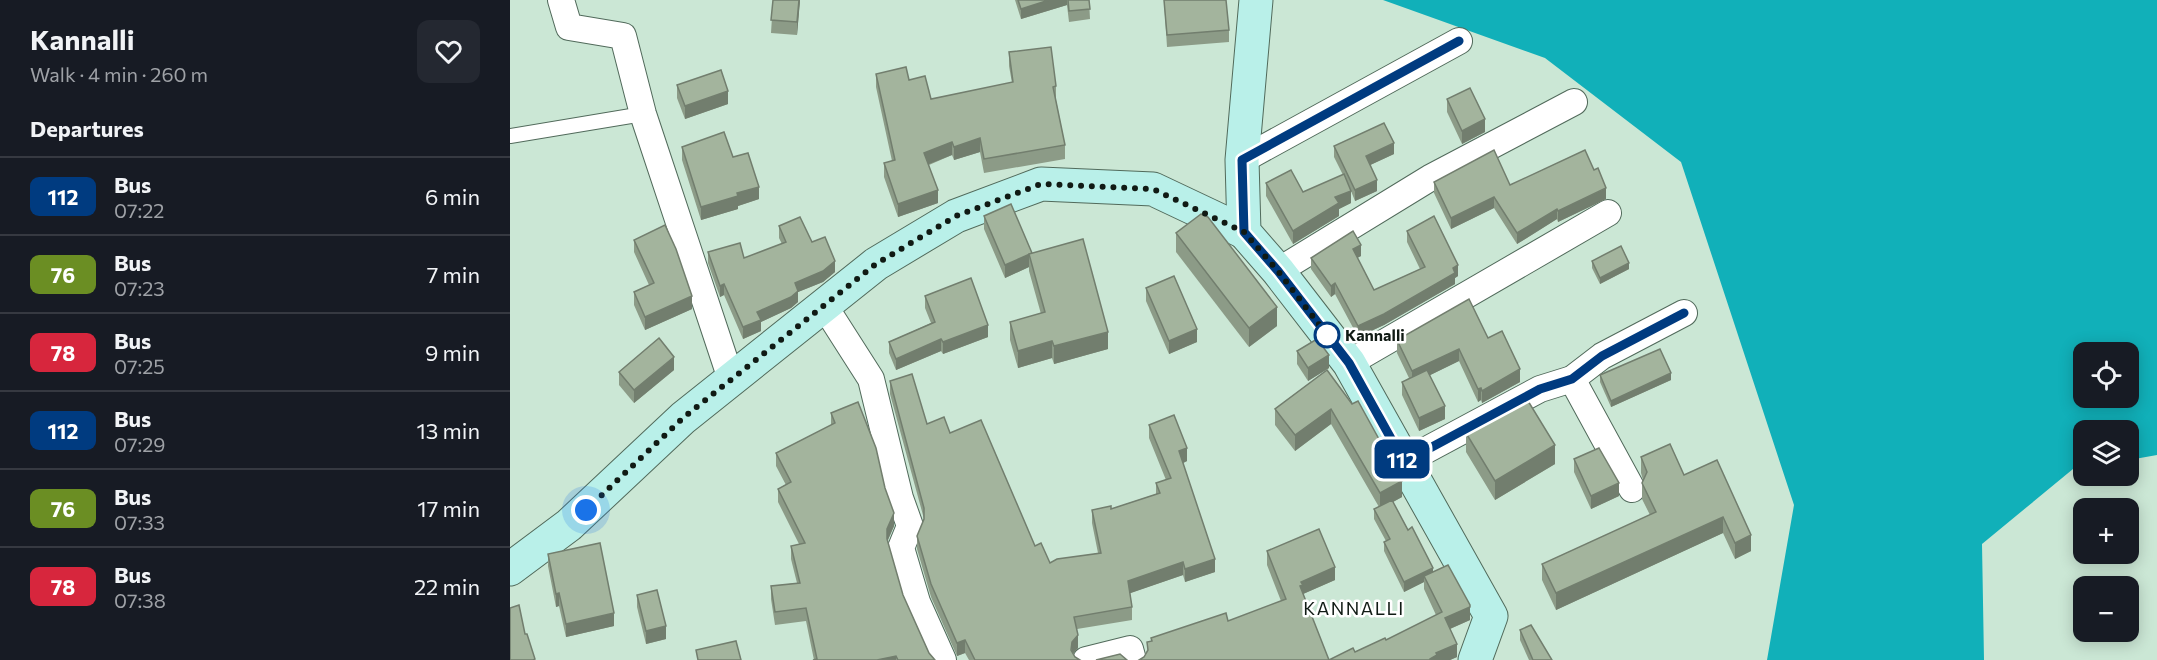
<!DOCTYPE html>
<meta charset="utf-8">
<style>
:root{--surface:#171b24;--page:#242831;--text:#f1f3f6;--muted:#9ea1a6;--line:#363941}
body{margin:0;font-family:Commissioner,sans-serif;background:var(--page);color:var(--text);height:100vh;display:flex;flex-direction:column;font-size:22px;white-space:nowrap}
*{box-sizing:border-box;margin:0}
p{font-size:20px;color:var(--muted)}
.icon{flex:none;width:33px;height:33px;fill:none;stroke:currentColor;stroke-width:2;stroke-linecap:round;stroke-linejoin:round}
.map{position:relative;flex:1;overflow:hidden}
.side{display:flex;flex-direction:column;background:var(--surface);width:510px}
.side>*{flex:none}
.badge{padding:0 12px;border-radius:9px;font-size:21px;line-height:39px}
.buttons{position:absolute;left:1563px;top:342px;display:grid;gap:12px}
.buttons a{display:grid;place-items:center;width:66px;height:66px;border-radius:12px;background:var(--surface);box-shadow:0 3px 15px #0003;font-size:30px}
.you{position:absolute;width:30px;height:30px;margin:-15px;border:4px solid #fff;border-radius:50%;background:#1a73e8;box-shadow:0 0 0 9px #1a73e833}
.map>.badge{position:absolute;translate:-50% -50%;box-shadow:0 0 0 3px #fff}
h2{padding:0 30px;font-size:22px;line-height:54px}
.round{display:grid;place-items:center;flex:none;width:63px;height:63px;border-radius:12px;background:var(--page)}
.headline{display:flex;align-items:center;justify-content:space-between;height:102px;padding:0 30px}
h1{font-size:28px;font-weight:700;line-height:45px}
ul{padding:0;list-style:none}
li{display:flex;align-items:center;gap:18px;height:78px;padding:0 30px;border-top:2px solid var(--line)}
li div{flex:1}
li b{display:block;font-size:22px}
li em{font-style:normal}
li .badge{min-width:66px;font-weight:700;text-align:center}
main{display:flex;flex:1;min-height:0}
.map>svg:first-child{display:block}
</style>
<main>
<section class="side">
<div class="headline"><div><h1>Kannalli</h1><p>Walk · 4 min · 260 m</p></div><a class="round"><svg class="icon" aria-label="heart" viewBox="0 0 24 24"><path d="M12 20l-8-8c-3-5 5-10 8-4 3-6 11-1 8 4z"/></svg></a></div>
<h2>Departures</h2>
<ul>
<li><span class="badge" style="background:#003b80;color:#fff">112</span><div><b>Bus</b><p>07:22</p></div><em>6 min</em></li>
<li><span class="badge" style="background:#6b8e23;color:#fff">76</span><div><b>Bus</b><p>07:23</p></div><em>7 min</em></li>
<li><span class="badge" style="background:#d7263d;color:#fff">78</span><div><b>Bus</b><p>07:25</p></div><em>9 min</em></li>
<li><span class="badge" style="background:#003b80;color:#fff">112</span><div><b>Bus</b><p>07:29</p></div><em>13 min</em></li>
<li><span class="badge" style="background:#6b8e23;color:#fff">76</span><div><b>Bus</b><p>07:33</p></div><em>17 min</em></li>
<li><span class="badge" style="background:#d7263d;color:#fff">78</span><div><b>Bus</b><p>07:38</p></div><em>22 min</em></li>
</ul>
</section>
<div class="map">
<svg width="1647" height="660" viewBox="0 0 1647 660">
<rect width="100%" height="100%" fill="#cbe7d5"/>
<!-- water -->
<path fill="#11b0b9" fill-rule="evenodd" d="M873,0H1647V455L1619,460L1618,430H1574L1573,467L1563,469L1472,544L1474,660H1257L1284,505L1171,162L1035,58ZM1574,352H1618V398H1574Z"/>
<g fill="none" stroke-linecap="round" stroke-linejoin="round">
<defs>
<path id="lane" d="M0,136L133,114"/>
<g id="street">
<path d="M51,0L59,27L113,36L133,114L221,379"/>
<path d="M732,160L949,41"/>
<path d="M768,271L920,178L1064,102"/>
<path d="M315,307L361,379L390,498L400,526L391,548L407,602L433,660"/>
<path d="M839,363L1098,213"/>
<path d="M1062,379L1122,489"/>
<path d="M894,462L1030,389L1062,379L1092,356L1174,313"/>
<path d="M576,660L620,649L623,660"/>
</g>
<g id="secondary">
<path d="M746,0L732,160L734,232L768,271L839,363L981,616L965,660"/>
<path d="M0,569L59,525L173,418L366,264L446,216L531,184L643,189L734,232"/>
</g>
</defs>
<!-- lane casing -->
<use href="#lane" stroke="#516a5b" stroke-width="16"/>
<!-- street casing -->
<use href="#street" stroke="#516a5b" stroke-width="28"/>
<!-- secondary casing -->
<use href="#secondary" stroke="#516a5b" stroke-width="35"/>
<!-- lane -->
<use href="#lane" stroke="#fff" stroke-width="14"/>
<!-- street -->
<use href="#street" stroke="#fff" stroke-width="26"/>
<!-- secondary -->
<use href="#secondary" stroke="#b9f0e9" stroke-width="33"/>
</g>
<!-- wall -->
<g fill="#8c9b87">
<path d="M263,0H290L287,35L261,33Z"/>
<path d="M505,0H579L580,19L559,22L557,5L511,19Z"/>
<path d="M654,0L719,30V42L657,47Z"/>
<path d="M499,52L546,86V100L555,145V159L474,173L470,152L444,160L442,155L419,165L428,203L388,217L374,177V163L382,161L366,87V74L399,80L421,99L502,83L499,66Z"/>
<path d="M167,85L218,104L175,119L167,98Z"/>
<path d="M937,99L975,132L952,144L937,112Z"/>
<path d="M824,146L884,154L860,165L867,191L845,201L841,191V203L829,209V216L783,244L756,196V183L793,192L833,175L824,157Z"/>
<path d="M172,147L223,157L249,199L228,206V209L191,220L172,160Z"/>
<path d="M924,182L1000,185L1096,199L1048,222L1047,219L1007,244L984,208L941,229L924,193Z"/>
<path d="M474,216L522,253L598,349L544,364L542,358L508,368L500,340V322L531,314L519,271V267L495,278L474,229Z"/>
<path d="M269,226L302,242L325,272L313,282L288,292V302L281,308L251,322V331L233,339L214,295L210,297L198,263V252L234,258L272,244L269,238Z"/>
<path d="M897,231L948,276L945,278V284L874,325L848,337L825,294L821,297L801,269V258L851,256L847,258L864,290L910,269L897,242Z"/>
<path d="M666,233L767,326L739,347L666,252Z"/>
<path d="M124,240L182,309L135,330L124,305V292L139,285L124,252Z"/>
<path d="M1082,261L1119,269L1090,284L1082,268Z"/>
<path d="M636,288L687,342L659,354L636,301Z"/>
<path d="M415,296L478,337L433,354L431,351L386,370L379,353V342L421,323L415,308Z"/>
<path d="M978,338L1010,382L972,403L971,400L968,402L949,361L920,375L935,419L909,431L892,395V382L899,378L887,353V340Z"/>
<path d="M787,351L819,368L798,381L787,364Z"/>
<path d="M164,370L124,403L109,385V372Z"/>
<path d="M817,370L892,497L883,502L898,530L923,572L960,618V620L940,629L947,657L940,660H629L634,657L641,641V638L718,621L771,601L757,565V551L825,580L793,594L819,660L845,652L876,640L926,615L914,589V582L894,592L874,551V542L876,541L864,519V509L869,507L821,424L785,451L765,425V409Z"/>
<path d="M1090,375L1161,380L1101,407L1090,382Z"/>
<path d="M380,381L417,424L440,433L525,546L540,563L588,553L582,523V510L601,509L646,494V483L656,480L639,438V425L677,461L673,463L705,572L675,582L673,575L620,593L622,607V620L567,629L568,648L563,654L565,657L570,660H459L455,653L447,656L421,597L407,549V536L414,519L380,394Z"/>
<path d="M985,412L1045,464L985,500L956,452V433L985,416Z"/>
<path d="M321,413L384,526L377,542L393,595L419,653L425,660H303H304L296,621L265,625L261,599V586L287,583L281,559V546L289,544L268,502V489L276,485L266,466V453L321,425Z"/>
<path d="M1131,457L1174,475L1207,460L1241,551L1225,559L1213,533L1046,610L1032,580V564L1140,515L1132,499V483L1133,480L1131,473Z"/>
<path d="M1064,459L1109,496L1081,509L1064,472Z"/>
<path d="M38,554L104,626L56,637L49,606L46,607L38,566Z"/>
<path d="M127,595L156,639L136,644L127,607Z"/>
<path d="M1010,630L1042,660H1019L1010,640Z"/>
</g>
<!-- shaded-wall -->
<g fill="#727e6e">
<path d="M289,0H290L287,35V22Z"/>
<path d="M539,0H557V5L511,19V9Z"/>
<path d="M218,91V104L175,119V106Z"/>
<path d="M975,119V132L952,144V131Z"/>
<path d="M470,138V152L444,160V147Z"/>
<path d="M442,142V155L414,166V153Z"/>
<path d="M884,143V154L856,167V156Z"/>
<path d="M867,180V191L845,201V190Z"/>
<path d="M249,187V199L228,206V209L191,220V207L227,193Z"/>
<path d="M1096,188V199L1048,222V211Z"/>
<path d="M428,190V203L388,217V204Z"/>
<path d="M841,191V203L829,209V216L783,244V231L825,197Z"/>
<path d="M984,197V208L941,229V218Z"/>
<path d="M1047,209V219L1007,244V233Z"/>
<path d="M851,245V256L843,260V249Z"/>
<path d="M519,254V267L495,278V265Z"/>
<path d="M325,261V272L313,282L288,292V302L281,308L251,322V331L233,339V327L247,312L285,283Z"/>
<path d="M1119,263V269L1090,284V278Z"/>
<path d="M948,265V276L945,278V284L874,325L848,337V326Z"/>
<path d="M825,283V294L821,297V286Z"/>
<path d="M214,284V295L210,297V286Z"/>
<path d="M182,296V309L135,330V317Z"/>
<path d="M767,307V326L739,347V328Z"/>
<path d="M478,325V337L433,354V342Z"/>
<path d="M687,329V342L659,354V341Z"/>
<path d="M598,332V349L544,364V346Z"/>
<path d="M431,339V351L386,370V359Z"/>
<path d="M542,341V358L508,368V351Z"/>
<path d="M949,349V361L902,384V371Z"/>
<path d="M819,355V368L798,381V368Z"/>
<path d="M164,357V370L124,403V390Z"/>
<path d="M1010,369V382L972,403V391Z"/>
<path d="M1161,373V380L1101,407V401Z"/>
<path d="M971,388V400L968,402V389Z"/>
<path d="M935,406V419L909,431V418Z"/>
<path d="M821,409V424L785,451V435Z"/>
<path d="M1045,445V464L985,500V481Z"/>
<path d="M677,448V461L669,465V451Z"/>
<path d="M892,481V497L870,509V493Z"/>
<path d="M1109,483V496L1081,509V496Z"/>
<path d="M384,513V526L377,542V552V529Z"/>
<path d="M1213,517V533L1046,610V593Z"/>
<path d="M1241,535V551L1225,559V543Z"/>
<path d="M705,559V572L675,582V569Z"/>
<path d="M673,562V575L618,594V581Z"/>
<path d="M825,567V580L793,594L790,586L791,582Z"/>
<path d="M923,568V578L914,576V582L894,592V582Z"/>
<path d="M49,593V606L46,607V594Z"/>
<path d="M960,605V620L935,631V618Z"/>
<path d="M104,613V626L56,637V624Z"/>
<path d="M156,626V639L136,644V631Z"/>
<path d="M568,635V648L562,655V642Z"/>
<path d="M455,640V653L447,656V643Z"/>
<path d="M947,644V657L940,660H920L926,653Z"/>
<path d="M386,656V660H367Z"/>
</g>
<!-- building -->
<g fill="#a3b49d" stroke="#727e6e" stroke-width="1.5">
<path d="M263,0H289L287,22L261,20Z"/>
<path d="M508,0H539L511,9Z"/>
<path d="M558,0H579L580,9L559,11Z"/>
<path d="M654,0H716L719,30L657,35Z"/>
<path d="M541,47L546,86L543,87L555,145L474,159L470,138L444,147L442,142L414,153L428,190L388,204L374,163L385,160L366,74L396,67L399,80L415,76L421,99L503,82L499,52Z"/>
<path d="M211,70L218,91L175,106L167,85Z"/>
<path d="M960,88L975,119L952,131L937,99Z"/>
<path d="M874,123L884,143L856,156L867,180L845,190L824,146Z"/>
<path d="M214,132L223,157L238,153L249,187L227,193L228,196L191,207L172,147Z"/>
<path d="M984,150L1000,185L1075,150L1084,170L1088,168L1096,188L1048,211L1047,209L1007,233L984,197L941,218L924,182Z"/>
<path d="M781,170L793,192L834,174L841,191L825,197L829,203L783,231L756,183Z"/>
<path d="M501,204L522,253L495,265L474,216Z"/>
<path d="M691,214L698,217L767,307L739,328L666,233Z"/>
<path d="M924,216L948,265L943,268L945,273L874,314L848,326L825,283L821,286L801,258L843,231L851,245L843,249L864,290L915,267L897,231Z"/>
<path d="M290,217L302,242L315,237L325,261L313,271L285,283L288,291L281,297L247,312L251,320L233,327L214,284L210,286L198,252L230,243L234,258L276,242L269,226Z"/>
<path d="M155,225L166,249L182,296L135,317L124,292L144,283L124,240Z"/>
<path d="M573,239L598,332L544,346L542,341L508,351L500,322L535,312L519,254Z"/>
<path d="M1111,246L1119,263L1090,278L1082,261Z"/>
<path d="M664,276L687,329L659,341L636,288Z"/>
<path d="M461,278L478,325L433,342L431,339L386,359L379,342L425,322L415,296Z"/>
<path d="M959,299L978,338L992,331L1010,369L972,391L971,388L968,389L949,349L902,371L887,340Z"/>
<path d="M149,338L164,357L124,390L109,372Z"/>
<path d="M807,339L819,355L798,368L787,351Z"/>
<path d="M1150,349L1161,373L1101,401L1090,375Z"/>
<path d="M817,370L842,404L848,401L892,481L870,493L821,409L785,435L765,409Z"/>
<path d="M917,370L935,406L909,418L892,382Z"/>
<path d="M402,374L417,424L434,417L440,433L471,420L525,546L531,543L540,563L547,559L591,553L582,510L601,506V509L650,493L646,483L661,478L639,425L664,415L677,448L669,451L705,559L675,569L673,562L618,581L622,607L564,617L568,635L562,642L561,650L565,657L570,660H465L455,640L447,643L421,584L407,536L414,519V508L380,381Z"/>
<path d="M1015,396L1045,445L985,481L956,433L987,415L985,412Z"/>
<path d="M348,402L366,448L375,488L384,513L377,529V539L393,595L419,653L425,660H388L386,656L367,660H303L307,659L296,608L265,612L261,586L290,583L281,546L295,543L268,489L281,482L266,453L325,423L321,413Z"/>
<path d="M1160,444L1174,475L1207,460L1241,535L1225,543L1213,517L1046,593L1032,564L1146,512L1132,483L1137,472L1131,457Z"/>
<path d="M1089,448L1109,483L1081,496L1064,459Z"/>
<path d="M882,500L898,530L902,527L923,568L894,582L874,542L880,539L864,509Z"/>
<path d="M809,529L825,567L791,582L793,585L790,586L819,660L843,648L845,652L875,638L876,640L932,612L914,576L938,565L960,605V607L935,618L947,644L926,653L927,655L920,659V660H629L634,657L638,650L637,642L642,641L641,638L716,613L718,621L776,599L757,551Z"/>
<path d="M90,543L104,613L56,624L49,593L46,594L38,554Z"/>
<path d="M147,590L156,626L136,631L127,595Z"/>
<path d="M9,605L15,634H17L25,659L23,660H0V608Z"/>
<path d="M1021,625L1042,660H1023L1010,630Z"/>
<path d="M226,641L231,660H188L186,650Z"/>
<path d="M610,654L617,660H586Z"/>
</g>
<g fill="none" stroke-linecap="round" stroke-linejoin="round">
<defs>
<path id="line" d="M949,41L732,160L734,232L768,271L839,363L894,462L1030,389L1062,379L1092,356L1174,313"/>
</defs>
<!-- line casing -->
<use href="#line" stroke="#fff" stroke-width="14"/>
<!-- line -->
<use href="#line" stroke="#003b80" stroke-width="9"/>
<!-- walk -->
<path stroke="#101a14" stroke-width="6" stroke-dasharray="0 10.8" d="M76,510L173,418L366,264L446,216L531,184L643,189L734,232L768,271L817,335"/>
</g>
<!-- markers -->
<circle fill="#fff" stroke="#003b80" stroke-width="3" cx="817" cy="335" r="12"/>
<g text-anchor="middle" stroke-width="5" stroke-linejoin="round" paint-order="stroke">
<!-- stop labels -->
<g font-size="16" font-weight="bold" fill="#101a14" stroke="#fff" text-anchor="start">
<text x="835" y="341">Kannalli</text>
</g>
<!-- neighbourhood labels -->
<g font-size="18" letter-spacing="1.5" fill="#101a14" stroke="#fff">
<text x="844" y="615">KANNALLI</text>
</g>
</g>
</svg>
<div class="buttons">
<a><svg class="icon" aria-label="locate" viewBox="0 0 24 24"><circle cx="12" cy="12" r="6"/><path d="M12 2v4M12 18v4M2 12h4M18 12h4"/></svg></a>
<a><svg class="icon" aria-label="layers" viewBox="0 0 24 24"><path d="M12 4l9 5-9 5-9-5zM3 14l9 5 9-5"/></svg></a>
<a>+</a>
<a>−</a>
</div>
<div class="you" style="left:76px;top:510px"></div>
<b class="badge" style="left:892px;top:459px;background:#003b80;color:#fff">112</b>
</div>
</main>
